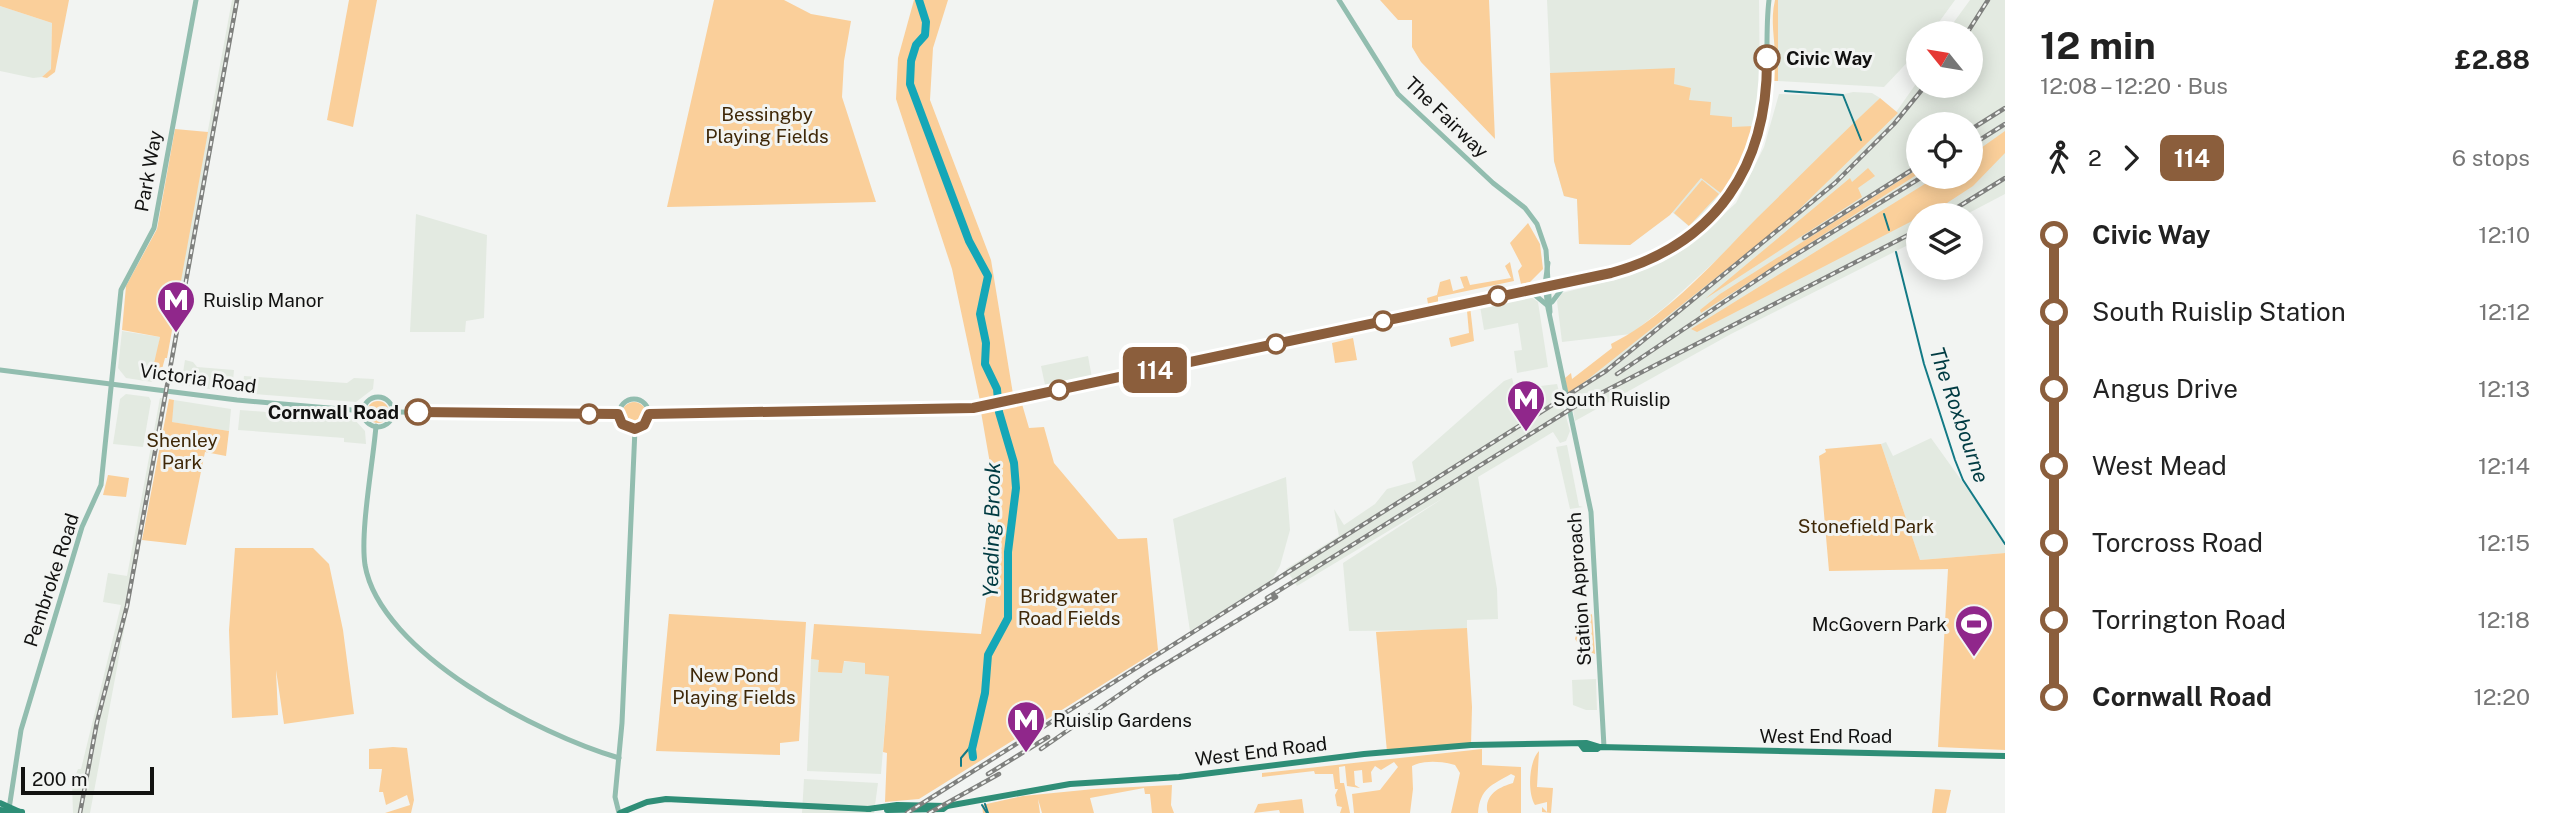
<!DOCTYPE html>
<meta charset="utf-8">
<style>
:root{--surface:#fff;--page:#f2f2f2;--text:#222;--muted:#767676}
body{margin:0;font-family:"Public Sans",sans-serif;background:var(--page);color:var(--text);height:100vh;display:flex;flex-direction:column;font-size:26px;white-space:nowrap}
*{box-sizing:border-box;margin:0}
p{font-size:23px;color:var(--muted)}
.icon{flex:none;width:38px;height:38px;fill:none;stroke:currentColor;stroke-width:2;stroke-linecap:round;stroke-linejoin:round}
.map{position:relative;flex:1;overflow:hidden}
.drawer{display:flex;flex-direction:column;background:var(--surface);width:560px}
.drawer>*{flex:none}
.badge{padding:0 14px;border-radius:10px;font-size:24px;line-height:46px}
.needle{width:46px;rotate:300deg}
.tools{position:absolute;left:1906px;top:21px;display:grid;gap:14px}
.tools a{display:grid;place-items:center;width:77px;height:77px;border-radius:50%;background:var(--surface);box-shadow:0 4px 18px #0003;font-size:35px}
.scale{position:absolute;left:21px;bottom:18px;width:133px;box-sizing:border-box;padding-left:7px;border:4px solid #121211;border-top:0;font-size:19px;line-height:24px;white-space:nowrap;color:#121211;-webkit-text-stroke:5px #f2f4f2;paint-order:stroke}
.map>.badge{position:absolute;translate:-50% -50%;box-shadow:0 0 0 4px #fff}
.legs{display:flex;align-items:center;gap:10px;height:77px;padding:0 35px;font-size:23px}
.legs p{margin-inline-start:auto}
.summary{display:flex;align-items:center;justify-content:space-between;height:119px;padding:0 35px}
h1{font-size:38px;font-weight:700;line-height:52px}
ul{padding:0 35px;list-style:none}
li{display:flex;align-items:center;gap:24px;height:77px;font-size:26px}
li i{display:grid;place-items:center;width:10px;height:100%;margin:0 9px;background:currentColor}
li i::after{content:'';width:18px;height:18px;margin:-9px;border:5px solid;border-radius:50%;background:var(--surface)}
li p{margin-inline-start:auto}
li:first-child i{background:linear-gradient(#0000 50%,currentColor 0)}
li:last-child i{background:linear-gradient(currentColor 50%,#0000 0)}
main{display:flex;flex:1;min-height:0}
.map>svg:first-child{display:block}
</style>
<main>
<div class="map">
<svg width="2005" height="813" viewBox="0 0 2005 813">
<rect width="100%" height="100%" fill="#f2f4f2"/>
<!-- built -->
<g fill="#e3eae1" fill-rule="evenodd">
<path d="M232,0H239L171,375H167L182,288L179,287Z"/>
<path d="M1547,0H1759L1760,101L1753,135L1727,188L1690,227L1672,212L1630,245L1579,244L1577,199L1564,196L1554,161Z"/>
<path d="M1778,0H1955L1931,33H1918V51L1884,87L1778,81Z"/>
<path d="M1970,0H2005V194L1965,215H1918V240L1731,334L1575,421L1569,387L1889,122L1918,81V86H1970V33H1946ZM1918,124H1970V177H1918Z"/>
<path d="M0,6L52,23L51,69L42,77L33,78L0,71Z"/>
<path d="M1853,92L1872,93L1880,98L1732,246L1665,307L1631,334L1562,342L1557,301L1562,293L1629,276L1662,262L1688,247L1736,203L1764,147L1779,94L1836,96Z"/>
<path d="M416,214L487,235L484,318L466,321L465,332H410Z"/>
<path d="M1530,296L1538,302L1548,367L1517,373L1514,351L1522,350L1518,323L1484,330L1480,306Z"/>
<path d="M122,331L160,337L152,382L126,378L118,368Z"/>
<path d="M1088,356L1092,378L1045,385L1041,366Z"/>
<path d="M185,360L193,362L197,367L234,370L232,392L181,385Z"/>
<path d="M244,376L347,383L354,378L374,379L373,389L356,402L242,393Z"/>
<path d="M1512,378L1515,389L1557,384L1570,431L1566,441L1560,443L1553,432L1478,477L1497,589L1498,619L1467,620V628L1445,630L1349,631L1343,563L1445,497L1297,586L1286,569L1339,536L1334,509L1344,525L1375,504L1387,489L1416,481L1412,462L1504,381Z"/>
<path d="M126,394L149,397L151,401L143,447L113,444L120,399Z"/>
<path d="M160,398L167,399L90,813H73L72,784L78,769H81L121,605L103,602L108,573L127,576Z"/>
<path d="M174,400L231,409L229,431L171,422Z"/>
<path d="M240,410L354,419L365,431L366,444L344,442V438L238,430Z"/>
<path d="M1931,438L2005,541V553L1920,560L1881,444L1886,442L1893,456Z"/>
<path d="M1567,445L1579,506L1583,507L1570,509L1556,447Z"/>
<path d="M1286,477L1290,530L1280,566L1272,580L1190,631L1173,519Z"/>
<path d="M811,659L865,663L889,676L881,774L807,771Z"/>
<path d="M1596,679L1597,710H1586L1573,705L1572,680Z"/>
<path d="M804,779L878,783L874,813H802Z"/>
</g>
<!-- green -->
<g fill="#facf9a">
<path d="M0,0H69L55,72L47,78L42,77L51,69L52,23L0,6Z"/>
<path d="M349,0H377L353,127L327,120Z"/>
<path d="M714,0H784L811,14L851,21L844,61L842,97L876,202L667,207Z"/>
<path d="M914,0H948L933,48L930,100L991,260L1013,394L980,401L952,269L896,99L898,58Z"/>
<path d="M1380,0H1489L1495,139L1421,62L1412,47V20H1398Z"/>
<path d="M1775,0H1778V81H1774C1772,72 1775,66 1775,58C1775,38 1770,21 1775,0Z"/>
<path d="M1675,68L1674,84L1691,88L1689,100L1711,102L1710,115L1732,117V127L1754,126L1760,101C1754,135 1743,167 1722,194L1701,178L1670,215L1630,245L1579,244L1577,199L1564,196L1554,161L1550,73Z"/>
<path d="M1880,98L1898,113L1785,223L1568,395L1565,378L1571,373L1572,379L1612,348L1611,344C1668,315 1713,263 1757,218C1798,178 1838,137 1880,98Z"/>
<path d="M175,129L208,132L167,358H165L161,373L152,372L160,337L122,330L126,286L157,229Z"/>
<path d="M2005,131V153L1973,186L1947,203L1697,332L1691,329L1936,177H1970L1971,155Z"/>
<path d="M1868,168L1875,176L1858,188L1862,197L1705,299L1850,178L1852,182Z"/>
<path d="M1918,169V174L1701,313L1700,310L1720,294Z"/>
<path d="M1702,180L1719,194L1689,226L1674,213Z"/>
<path d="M1528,223L1540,244L1543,269L1530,282L1521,284L1518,271L1522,266L1510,243Z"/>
<path d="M1510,262L1514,281L1438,297V302L1428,304L1427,298L1437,295L1440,282L1450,279L1453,291L1464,288L1460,277L1467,276L1470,285L1511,278L1505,266Z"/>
<path d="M1470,306L1474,341L1451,347L1449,338L1469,333L1467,311L1457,313L1456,309Z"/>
<path d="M1353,338L1357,360L1335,363L1332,343Z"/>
<path d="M169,399L174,400L172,422L229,431L226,456L205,452L186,545L142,540Z"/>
<circle cx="378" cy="412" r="11"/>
<circle cx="634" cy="414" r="12"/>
<path d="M1022,404L1029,428L1044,427L1054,463L1118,539L1147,538L1158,650L919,799L885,802L887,753L883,752L889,676L865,674V663L844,661L842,673L818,672L819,660L811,659L814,624L981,634L998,518L991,495L992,475L981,412Z"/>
<path d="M1881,444L1920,560L2005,553V750L1938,747L1948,569L1829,571L1819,456L1826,452L1825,449Z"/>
<path d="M108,475L129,478L126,497L103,495Z"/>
<path d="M235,548H313L329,564L343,630L354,714L284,724L276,670L278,715L232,718L229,630Z"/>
<path d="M669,614L806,622L799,741L780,743V755L656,751Z"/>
<path d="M1592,614L1595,654L1582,649L1575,639L1579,621Z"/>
<path d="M1467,628L1472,707L1471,745L1387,752L1376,632Z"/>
<path d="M393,747L407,748L414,800L411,813H385L410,805L407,795L386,805L383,792H379L382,769H369V749Z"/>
<path d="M1482,749V765L1521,767V813H1488L1487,810C1486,793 1500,787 1513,783L1515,776L1511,774C1492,785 1480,788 1478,813H1451L1460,773L1455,765C1441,761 1424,760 1412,766L1413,789L1410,813H1354L1352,794L1380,790L1398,767L1394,762L1381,770L1375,766L1371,772L1372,782L1363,783L1362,770L1354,771L1355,785L1360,788L1347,786L1345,766L1339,767L1340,783H1344L1350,813H1340L1342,807L1337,806L1335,795L1338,789H1335L1333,774H1315L1314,771L1262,777V773Z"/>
<path d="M1539,751L1537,787L1553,788L1551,813L1542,812V807L1547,812V802L1535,805C1527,792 1529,761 1539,751Z"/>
<path d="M1172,785L1171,805L1174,813H1152L1150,794H1145L1144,788L1090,798L1094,813H1042L1038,799L1040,813H983L982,805L1023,796L1094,789Z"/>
<path d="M1935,789L1951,790L1946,813H1932Z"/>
<path d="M1302,799L1304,813H1280L1279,810L1254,813L1258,804Z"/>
</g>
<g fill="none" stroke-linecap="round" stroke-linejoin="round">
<!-- stream -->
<g stroke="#137a86" stroke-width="2">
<path d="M1785,91L1843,95L1861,140"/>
<path d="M1884,214L1889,230"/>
<path d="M1896,252L1924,364L1955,460L1963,480L2005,544"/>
<path d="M961,766V758L972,745"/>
<path d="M985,804L988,813"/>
<path d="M982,805L987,813"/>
</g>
<!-- river -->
<path stroke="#14a7b8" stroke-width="8" d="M919,0L926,22L925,35L916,45L911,61L910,84L969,241L988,276L980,314L986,343L985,364L997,389L999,412L1014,463L1016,488L1008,552V618L988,655L985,693L972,749L973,757"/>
<!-- tertiary -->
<g stroke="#92bdaf" stroke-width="5">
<path d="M1339,0L1398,94L1493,183L1525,208L1537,224L1546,250L1550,312"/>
<path d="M1548,263L1545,284L1548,308L1591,512L1604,747"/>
<path d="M1520,291C1539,291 1555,285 1573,281C1595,274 1618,272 1640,263C1702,240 1748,187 1762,123C1771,82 1764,41 1769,0"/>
<path d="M1530,291L1547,305"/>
<path d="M1552,302L1565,285"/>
<path d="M1278,344L1322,339L1387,320L1568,280"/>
<path d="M0,370L237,400L364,411"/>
<circle cx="378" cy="412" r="15"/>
<circle cx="634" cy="414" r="15"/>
<path d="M393,412L618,414"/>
<path d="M649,414L973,408L1324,332H1339"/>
<path d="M376,426C373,463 360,531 365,565C380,653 540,735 619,758"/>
<path d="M9,809L21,730L82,527L101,485L121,290L154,228L196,0"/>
<path d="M619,813L615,797L622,723L635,429"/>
</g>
<!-- primary -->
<g stroke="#2f8e77" stroke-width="6">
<path d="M1581,745L1584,749H1597L1600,747L2005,756"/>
<path d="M0,803L22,813"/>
<path d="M868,809L897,805L947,806L1070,784L1179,777L1364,754L1471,745L1587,743L1600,747"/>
<path d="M0,810L22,812"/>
<path d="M887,810L943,809L947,806"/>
<path d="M620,813L647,802L666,799L869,809"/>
</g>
<defs>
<g id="rail">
<path d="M1967,33L1988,0"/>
<path d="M1970,130L2005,108"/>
<path d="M1970,146L2005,124"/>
<path d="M1945,215L2005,178"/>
<path d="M1804,238L1918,166"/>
<path d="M1617,374L1779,265L1922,177"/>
<path d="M1267,598L1574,407L1918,230"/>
<path d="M1041,749L1149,674L1276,597"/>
<path d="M988,774L1048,737"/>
<path d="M80,813L97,722L127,606L237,0"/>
<path d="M907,813L1606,371L1835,183L1894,124L1925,86"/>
<path d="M929,813L999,774"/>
</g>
</defs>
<!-- rail casing -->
<use href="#rail" stroke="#7f807e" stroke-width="4.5"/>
<!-- rail -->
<use href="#rail" stroke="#f2f4f2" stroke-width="2" stroke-dasharray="5" stroke-linecap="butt"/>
</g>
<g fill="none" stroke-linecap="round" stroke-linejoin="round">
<defs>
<path id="line-1" d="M418,412L618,414L622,424L635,429L644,425L649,414L973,408L1611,273C1717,244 1768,165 1767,58"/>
</defs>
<!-- line-1 casing -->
<use href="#line-1" stroke="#fff" stroke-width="16"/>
<!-- line-1 -->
<use href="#line-1" stroke="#8b5e3c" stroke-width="10"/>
</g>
<!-- icons -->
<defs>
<symbol id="metro-pin" viewBox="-11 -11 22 30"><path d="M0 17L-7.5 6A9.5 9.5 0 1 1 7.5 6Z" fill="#90278b" stroke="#f2f4f2"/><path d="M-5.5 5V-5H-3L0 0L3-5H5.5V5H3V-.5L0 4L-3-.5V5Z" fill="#fff"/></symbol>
<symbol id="stadium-pin" viewBox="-11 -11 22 30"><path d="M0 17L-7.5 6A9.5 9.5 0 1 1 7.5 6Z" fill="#90278b" stroke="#f2f4f2"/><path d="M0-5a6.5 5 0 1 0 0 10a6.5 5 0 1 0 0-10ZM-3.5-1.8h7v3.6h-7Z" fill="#fff"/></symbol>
</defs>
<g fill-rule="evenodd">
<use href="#metro-pin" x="154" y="278" width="44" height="60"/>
<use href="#metro-pin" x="1504" y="377" width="44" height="60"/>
<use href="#stadium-pin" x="1952" y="602" width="44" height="60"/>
<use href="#metro-pin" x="1004" y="698" width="44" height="60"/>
</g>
<!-- markers -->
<g fill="#fff" stroke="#8b5e3c" stroke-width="3.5">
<circle cx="1767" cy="58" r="12"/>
<circle cx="1498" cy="296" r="9"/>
<circle cx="1383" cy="321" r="9"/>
<circle cx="1276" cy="344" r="9"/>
<circle cx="1059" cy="390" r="9"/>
<circle cx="418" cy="412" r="12"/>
<circle cx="589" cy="414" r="9"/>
</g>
<g text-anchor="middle" stroke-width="6" stroke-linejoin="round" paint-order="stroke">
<!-- stop labels -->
<g font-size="19" font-weight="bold" fill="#121211" stroke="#f2f4f2" text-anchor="start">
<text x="1786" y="65">Civic Way</text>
<text x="399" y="419" text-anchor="end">Cornwall Road</text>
</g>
<!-- park labels -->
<g font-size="19" fill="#3f2808" stroke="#f2f4f2">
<text x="767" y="121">Bessingby<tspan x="767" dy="22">Playing Fields</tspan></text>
<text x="182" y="447">Shenley<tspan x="182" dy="22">Park</tspan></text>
<text x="1866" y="533">Stonefield Park</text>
<text x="1069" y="603">Bridgwater<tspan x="1069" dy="22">Road Fields</tspan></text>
<text x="734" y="682">New Pond<tspan x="734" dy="22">Playing Fields</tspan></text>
</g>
<!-- street labels -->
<g font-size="19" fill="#121211" stroke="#f2f4f2">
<text transform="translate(1447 117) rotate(44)" y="7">The Fairway</text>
<text transform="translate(148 171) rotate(-80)" y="7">Park Way</text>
<text transform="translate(198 378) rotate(8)" y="7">Victoria Road</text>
<text transform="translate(51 580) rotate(-72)" y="7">Pembroke Road</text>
<text transform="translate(1579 589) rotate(-94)" y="7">Station Approach</text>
<text x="1826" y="743">West End Road</text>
<text transform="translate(1261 751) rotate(-7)" y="7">West End Road</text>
</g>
<!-- poi labels -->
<g font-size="19" fill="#121211" stroke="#f2f4f2" text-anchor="start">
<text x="203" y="307">Ruislip Manor</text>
<text x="1553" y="406">South Ruislip</text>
<text x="1947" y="631" text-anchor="end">McGovern Park</text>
<text x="1053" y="727">Ruislip Gardens</text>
</g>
<!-- water labels -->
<g font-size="21" font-style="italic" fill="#003b42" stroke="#f2f4f2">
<text transform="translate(1959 415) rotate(71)" y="7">The Roxbourne</text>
<text transform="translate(992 530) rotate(-89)" y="7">Yeading Brook</text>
</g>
</g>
</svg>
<div class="tools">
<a><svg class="needle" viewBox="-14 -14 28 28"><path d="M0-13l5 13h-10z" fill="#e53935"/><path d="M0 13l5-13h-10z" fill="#767676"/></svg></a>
<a><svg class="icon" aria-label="locate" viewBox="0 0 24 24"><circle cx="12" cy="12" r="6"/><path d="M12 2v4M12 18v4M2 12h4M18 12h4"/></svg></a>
<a><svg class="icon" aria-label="layers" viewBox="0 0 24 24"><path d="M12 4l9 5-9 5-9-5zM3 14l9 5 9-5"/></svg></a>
</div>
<div class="scale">200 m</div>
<b class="badge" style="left:1155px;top:370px;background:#8b5e3c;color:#fff">114</b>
</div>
<section class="drawer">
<div class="summary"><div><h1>12 min</h1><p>12:08 – 12:20 · Bus</p></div><b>£2.88</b></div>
<div class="legs"><svg class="icon" aria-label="walk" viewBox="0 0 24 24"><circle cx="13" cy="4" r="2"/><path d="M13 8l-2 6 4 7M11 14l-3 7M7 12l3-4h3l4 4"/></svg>2<svg class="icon" aria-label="forward" viewBox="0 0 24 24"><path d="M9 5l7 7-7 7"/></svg><b class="badge" style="background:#8b5e3c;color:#fff">114</b><p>6 stops</p></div>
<ul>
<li><i style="color:#8b5e3c"></i><b>Civic Way</b><p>12:10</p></li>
<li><i style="color:#8b5e3c"></i><span>South Ruislip Station</span><p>12:12</p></li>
<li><i style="color:#8b5e3c"></i><span>Angus Drive</span><p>12:13</p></li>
<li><i style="color:#8b5e3c"></i><span>West Mead</span><p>12:14</p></li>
<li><i style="color:#8b5e3c"></i><span>Torcross Road</span><p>12:15</p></li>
<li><i style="color:#8b5e3c"></i><span>Torrington Road</span><p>12:18</p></li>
<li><i style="color:#8b5e3c"></i><b>Cornwall Road</b><p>12:20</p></li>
</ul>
</section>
</main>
